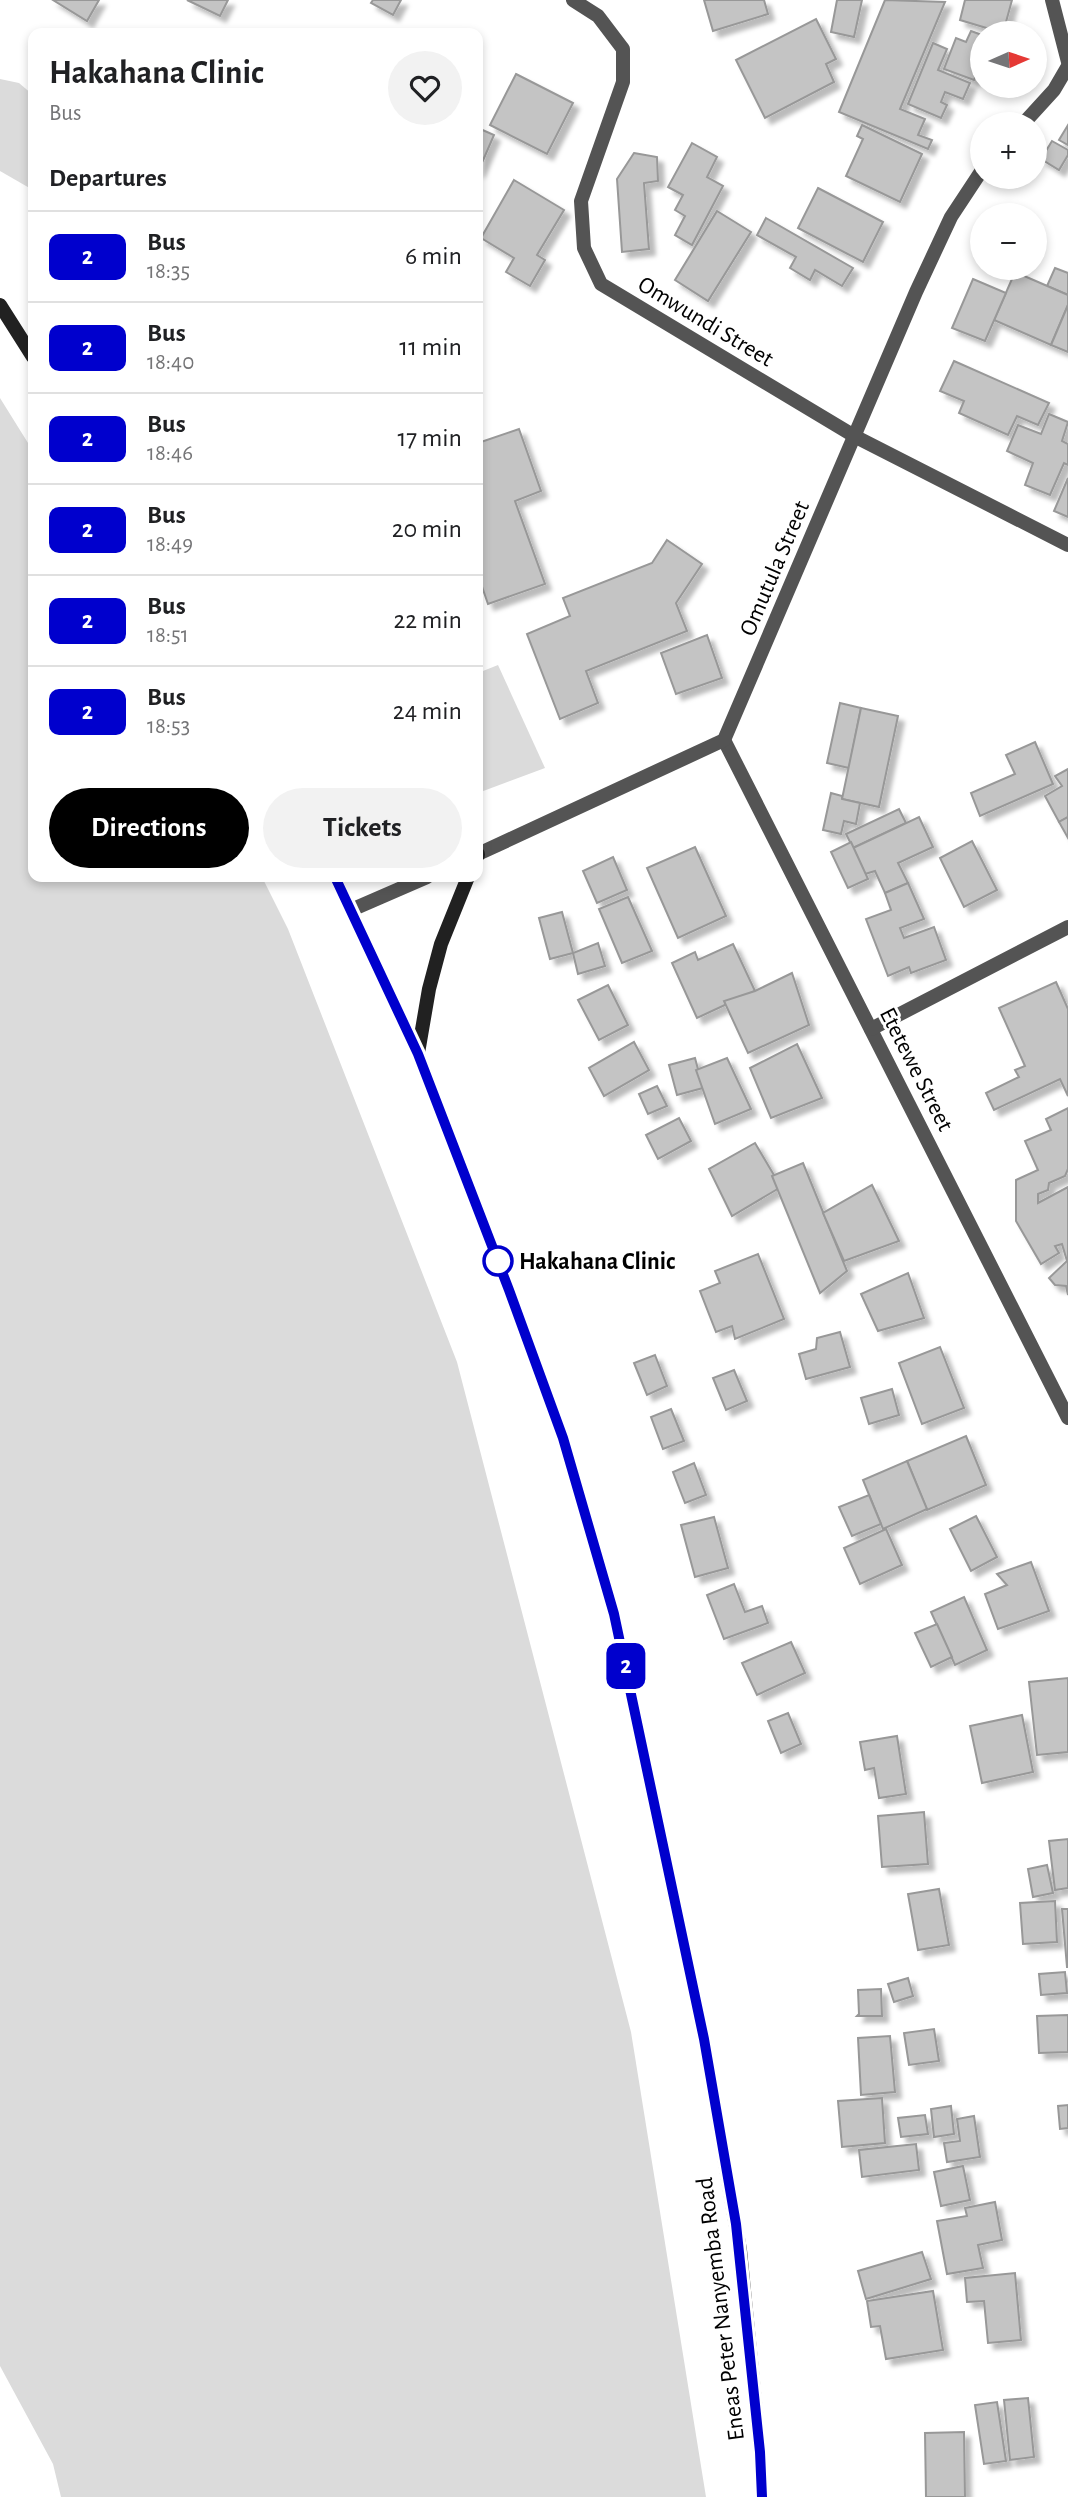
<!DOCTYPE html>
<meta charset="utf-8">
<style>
:root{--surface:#fff;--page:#f2f2f2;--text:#202124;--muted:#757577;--line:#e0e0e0;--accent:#000}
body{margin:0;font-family:"Alegreya Sans",sans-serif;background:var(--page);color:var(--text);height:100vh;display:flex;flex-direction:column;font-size:26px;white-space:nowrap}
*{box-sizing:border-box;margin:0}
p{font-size:23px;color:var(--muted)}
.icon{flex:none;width:38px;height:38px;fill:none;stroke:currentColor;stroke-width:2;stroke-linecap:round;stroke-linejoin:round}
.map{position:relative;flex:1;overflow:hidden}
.sheet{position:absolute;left:28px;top:28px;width:455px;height:854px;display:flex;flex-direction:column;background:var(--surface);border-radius:14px;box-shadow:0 4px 10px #0003}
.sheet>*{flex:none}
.badge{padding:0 14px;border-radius:10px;font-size:24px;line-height:46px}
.needle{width:46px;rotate:87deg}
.tools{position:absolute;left:970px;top:21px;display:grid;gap:14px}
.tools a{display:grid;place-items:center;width:77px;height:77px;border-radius:50%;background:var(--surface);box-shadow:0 4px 10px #0003;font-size:35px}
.map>.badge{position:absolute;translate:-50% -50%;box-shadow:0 0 0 4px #fff}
h2{padding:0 21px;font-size:26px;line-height:63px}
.round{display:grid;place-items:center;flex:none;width:74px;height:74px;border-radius:37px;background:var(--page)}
.summary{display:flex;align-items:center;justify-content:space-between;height:119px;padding:0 21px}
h1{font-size:33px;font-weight:700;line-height:52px}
.cta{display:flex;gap:14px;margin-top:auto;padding:14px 21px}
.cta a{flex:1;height:80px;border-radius:42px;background:var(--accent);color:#fff;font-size:28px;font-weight:700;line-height:80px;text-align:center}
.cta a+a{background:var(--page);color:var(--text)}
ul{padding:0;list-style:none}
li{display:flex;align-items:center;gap:21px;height:91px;padding:0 21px;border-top:2px solid var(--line)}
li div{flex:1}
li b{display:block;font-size:26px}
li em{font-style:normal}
li .badge{min-width:77px;font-weight:700;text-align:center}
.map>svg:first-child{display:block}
</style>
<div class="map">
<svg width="1068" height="2497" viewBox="0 0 1068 2497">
<defs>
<filter id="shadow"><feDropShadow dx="6" dy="6" stdDeviation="2" flood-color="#0004"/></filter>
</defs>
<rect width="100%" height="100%" fill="#fff"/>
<!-- green -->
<g fill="#dbdbdb">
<path d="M0,79L19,83L33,95V190L0,171Z"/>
<path d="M0,398L33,451V877H262L288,929L457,1362L631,2032L706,2497H61L53,2464L0,2366Z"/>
<path d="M498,665L545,768L478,793V673Z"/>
</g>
<!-- building -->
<g fill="#c4c4c4" stroke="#989898" stroke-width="2" filter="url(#shadow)">
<path d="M53,0H99L87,21Z"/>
<path d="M187,0H228L220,16Z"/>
<path d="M373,0H401L393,15L371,3Z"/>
<path d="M704,0H764L768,14L713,31Z"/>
<path d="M837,0H862L854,37L831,32Z"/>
<path d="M885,0L945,2L900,109L925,119L918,135L932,140L928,149L839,112Z"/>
<path d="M965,0H1012L1003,33L960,20Z"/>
<path d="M816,19L836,59L826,64L834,82L765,118L736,60Z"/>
<path d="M971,31L982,35V60L974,80L944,69L956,38L966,42Z"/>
<path d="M933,43L947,49L938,70L970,83L963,99L945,92L941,102L947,105L941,118L908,104Z"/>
<path d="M516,74L573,103L547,154L490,125Z"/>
<path d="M862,125L922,154L900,202L846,176L863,139L857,136Z"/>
<path d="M1068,125V145L1059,140Z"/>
<path d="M478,128L494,135L478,172Z"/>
<path d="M1052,141L1068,150V155L1059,170L1041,159Z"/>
<path d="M692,143L717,157L707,177L723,186L692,245L675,235L685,216L675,210L683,195L668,187Z"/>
<path d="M634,153L657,157L658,181L644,183L649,249L622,252L617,179Z"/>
<path d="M514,180L564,210L537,255L545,260L530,286L506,272L514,258L481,238Z"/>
<path d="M818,188L883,222L863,262L798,228Z"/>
<path d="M717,211L751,232L708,301L675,280Z"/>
<path d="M766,218L853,268L842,286L815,270L810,280L790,268L796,257L757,235Z"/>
<path d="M1055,268L1068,273V295L1047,286Z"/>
<path d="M1015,272L1068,295V305L1051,345L994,320Z"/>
<path d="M973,279L1006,293L985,341L952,328Z"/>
<path d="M1068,305V352L1051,345Z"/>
<path d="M954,361L1049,403L1038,425L1017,416L1008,435L959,413L964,401L940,391Z"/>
<path d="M1049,414L1068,422L1062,441L1068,444V465L1064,463L1050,495L1025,485L1033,463L1007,451L1018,425L1041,434Z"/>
<path d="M519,429L541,491L515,501L545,584L488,604L478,575V443Z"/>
<path d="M1068,478V517L1054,511Z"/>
<path d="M667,540L702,564L676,603L687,631L586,671L598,703L560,719L527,634L570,616L563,598L652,563Z"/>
<path d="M707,635L722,678L676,694L661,653Z"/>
<path d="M840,703L861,708L849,768L827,763Z"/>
<path d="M861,708L898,716L879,807L842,799Z"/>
<path d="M1035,742L1053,784L980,816L971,793L1015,774L1006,755Z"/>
<path d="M1068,769V817L1059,822L1045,796L1062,786L1055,776Z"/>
<path d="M831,793L842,796V799L860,803L856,824L844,821L841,834L823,830Z"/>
<path d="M899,809L906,823L853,848L846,834Z"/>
<path d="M919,817L933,847L898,863L908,883L885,893L875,871L865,874L853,848Z"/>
<path d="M1068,817V838L1059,822Z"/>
<path d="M972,841L997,890L964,907L940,858Z"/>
<path d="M851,842L868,879L848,888L831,852Z"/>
<path d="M695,847L726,916L678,938L647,868Z"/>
<path d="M613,857L627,890L597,903L583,871Z"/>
<path d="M908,883L924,919L900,928L904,938L934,927L946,960L911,973L909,967L888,976L866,919L891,910L885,893Z"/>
<path d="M628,897L652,951L622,963L599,909Z"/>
<path d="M562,912L573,953L550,959L539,918Z"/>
<path d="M598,943L605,966L578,974L573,953Z"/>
<path d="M733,944L755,991L697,1018L672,963L695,952L698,960Z"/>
<path d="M792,973L809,1025L748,1053L724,1001L755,991Z"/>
<path d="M1056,982L1068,1009V1096L1060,1079L994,1110L986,1093L1019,1077L1015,1070L1025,1066L999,1008Z"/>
<path d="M608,985L628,1025L599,1040L578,1000Z"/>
<path d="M634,1042L649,1070L604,1096L589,1068Z"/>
<path d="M797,1044L822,1098L771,1118L750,1068Z"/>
<path d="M695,1058L703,1088L677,1095L669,1065Z"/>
<path d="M727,1058L751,1109L715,1124L696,1070Z"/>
<path d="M657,1086L667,1106L648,1114L639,1094Z"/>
<path d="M1068,1108V1169L1065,1176L1049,1183L1048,1190L1038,1194V1203L1068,1187V1295L1066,1286L1055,1285L1049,1278L1067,1261L1062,1244L1055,1246L1059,1253L1041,1264L1016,1221V1180L1038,1170L1025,1141L1051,1130L1046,1119Z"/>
<path d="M679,1118L691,1141L658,1159L646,1135Z"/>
<path d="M755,1143L781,1187L732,1216L709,1169Z"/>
<path d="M803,1163L847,1271L820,1293L772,1176Z"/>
<path d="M872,1185L899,1241L844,1261L823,1213Z"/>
<path d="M758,1254L784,1319L735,1339L732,1326L716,1332L700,1291L720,1283L715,1271Z"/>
<path d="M908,1273L924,1318L878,1331L861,1294Z"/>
<path d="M840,1332L850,1367L806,1379L799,1354L816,1349L817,1338Z"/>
<path d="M940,1347L964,1408L922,1424L899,1363Z"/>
<path d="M655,1355L667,1386L647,1395L634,1363Z"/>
<path d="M734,1370L747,1401L726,1410L713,1378Z"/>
<path d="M892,1389L899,1415L869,1424L861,1398Z"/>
<path d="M671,1409L684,1441L663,1449L651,1417Z"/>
<path d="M966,1436L986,1485L927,1510L907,1461Z"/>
<path d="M907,1461L927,1509L883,1529L863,1480Z"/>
<path d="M694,1463L706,1495L685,1503L673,1472Z"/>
<path d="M869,1495L881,1524L852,1536L839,1507Z"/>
<path d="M976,1516L997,1557L971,1571L950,1529Z"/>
<path d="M714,1517L728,1568L695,1577L681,1525Z"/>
<path d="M886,1529L902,1565L860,1584L844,1548Z"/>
<path d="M1031,1562L1049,1611L998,1629L985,1594L1007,1585L997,1574Z"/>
<path d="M734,1584L745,1612L762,1606L768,1623L724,1639L707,1595Z"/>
<path d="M964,1597L987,1650L955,1665L931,1612Z"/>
<path d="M937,1624L952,1657L931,1667L915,1633Z"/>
<path d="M791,1642L805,1673L757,1695L742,1663Z"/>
<path d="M1068,1678V1752L1037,1755L1029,1682Z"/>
<path d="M788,1713L801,1744L781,1753L768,1721Z"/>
<path d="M1022,1715L1033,1772L982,1783L970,1726Z"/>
<path d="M897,1736L906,1794L879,1798L874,1768L865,1770L860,1742Z"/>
<path d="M924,1812L928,1864L882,1867L878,1816Z"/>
<path d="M1068,1839V1888L1055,1890L1049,1841Z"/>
<path d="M1047,1865L1053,1893L1033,1897L1028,1869Z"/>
<path d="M939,1889L949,1945L918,1950L908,1894Z"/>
<path d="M1055,1901L1057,1942L1023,1944L1020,1903Z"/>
<path d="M1062,1909H1068V1967H1067Z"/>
<path d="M1065,1972L1067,1993L1041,1995L1039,1974Z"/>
<path d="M908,1978L913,1996L894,2002L888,1984Z"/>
<path d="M881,1989L882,2016H857L859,2014L858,1990Z"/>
<path d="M1068,2015V2052L1039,2053L1037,2016Z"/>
<path d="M934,2029L939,2061L909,2065L904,2033Z"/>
<path d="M890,2036L895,2092L861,2095L858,2038Z"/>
<path d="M882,2098L885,2143L842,2147L838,2101Z"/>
<path d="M1068,2105V2128L1060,2129L1058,2106Z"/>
<path d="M951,2106L954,2134L934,2137L931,2109Z"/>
<path d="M925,2115L928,2134L901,2137L898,2118Z"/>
<path d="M974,2116L980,2157L947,2162L944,2143L960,2141L957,2119Z"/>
<path d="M916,2144L919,2170L862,2177L859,2150Z"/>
<path d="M963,2166L970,2200L941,2206L934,2172Z"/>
<path d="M995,2202L1002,2240L978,2245L983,2268L947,2274L937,2221L967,2216L965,2208Z"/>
<path d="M922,2252L931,2279L866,2299L858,2271Z"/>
<path d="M1015,2273L1021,2340L988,2343L984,2301L967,2302L965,2278Z"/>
<path d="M933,2291L943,2350L886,2359L880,2326L871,2327L867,2301Z"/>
<path d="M1028,2398L1034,2457L1010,2460L1004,2400Z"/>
<path d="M997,2402L1006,2461L984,2464L975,2405Z"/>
<path d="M964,2432L965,2497H926L925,2433Z"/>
</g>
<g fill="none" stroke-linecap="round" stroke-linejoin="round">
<!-- minor -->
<g stroke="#545454" stroke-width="14">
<path d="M573,0L598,16L623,49V82L581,201L584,248L601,284L856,437L1068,545"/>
<path d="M1052,0L1068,62"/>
<path d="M1023,124L1054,90L1068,66"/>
<path d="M724,740L1068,1418"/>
<path d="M478,854L724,740L916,292L951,217L982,170"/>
<path d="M351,910L427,877"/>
<path d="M871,1029L1068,927"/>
</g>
<!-- secondary -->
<g stroke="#212121" stroke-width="14">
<path d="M0,305L33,357"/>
<path d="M478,854V855"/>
<path d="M335,877L418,1054L509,1290L563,1438L614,1614L704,2039L740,2250L760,2452L762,2497"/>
<path d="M418,1053L429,989L441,944L468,877"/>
</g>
</g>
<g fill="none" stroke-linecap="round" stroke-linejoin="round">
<defs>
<path id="line" d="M335,877L418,1054L509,1290L563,1438L614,1614L704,2039L736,2224L760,2452L762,2497"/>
</defs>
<!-- line casing -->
<use href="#line" stroke="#fff" stroke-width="16"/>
<!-- line -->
<use href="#line" stroke="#0000cd" stroke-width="10"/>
</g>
<!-- markers -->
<circle fill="#fff" stroke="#0000cd" stroke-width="3.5" cx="498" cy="1261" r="14"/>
<g text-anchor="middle" stroke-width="6" stroke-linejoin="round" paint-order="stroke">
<!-- street labels -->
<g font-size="24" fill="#000" stroke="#fff">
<text transform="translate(706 321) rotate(31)" y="8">Omwundi Street</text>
<text transform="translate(774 568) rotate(-67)" y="8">Omutula Street</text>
<text transform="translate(917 1069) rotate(63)" y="8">Etetewe Street</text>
<text transform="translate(720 2309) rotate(-97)" y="8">Eneas Peter Nanyemba Road</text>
</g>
<!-- stop labels -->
<g font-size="24" font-weight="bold" fill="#000" stroke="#fff" text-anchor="start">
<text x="519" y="1269">Hakahana Clinic</text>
</g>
</g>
</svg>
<div class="tools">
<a><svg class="needle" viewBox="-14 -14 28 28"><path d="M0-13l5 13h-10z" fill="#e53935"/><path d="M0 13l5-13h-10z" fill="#757577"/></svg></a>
<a>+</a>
<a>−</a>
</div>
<b class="badge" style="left:626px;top:1666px;background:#0000cd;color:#fff">2</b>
<section class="sheet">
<div class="summary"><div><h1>Hakahana Clinic</h1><p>Bus</p></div><a class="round"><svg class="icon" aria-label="heart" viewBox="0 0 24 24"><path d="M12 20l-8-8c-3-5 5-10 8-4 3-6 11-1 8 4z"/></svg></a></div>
<h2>Departures</h2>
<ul>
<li><span class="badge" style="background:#0000cd;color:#fff">2</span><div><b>Bus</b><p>18:35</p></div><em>6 min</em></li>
<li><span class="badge" style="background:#0000cd;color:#fff">2</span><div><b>Bus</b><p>18:40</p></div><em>11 min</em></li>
<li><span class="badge" style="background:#0000cd;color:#fff">2</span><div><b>Bus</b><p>18:46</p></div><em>17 min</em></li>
<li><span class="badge" style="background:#0000cd;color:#fff">2</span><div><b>Bus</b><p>18:49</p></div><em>20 min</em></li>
<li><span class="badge" style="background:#0000cd;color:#fff">2</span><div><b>Bus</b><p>18:51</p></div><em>22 min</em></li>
<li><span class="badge" style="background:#0000cd;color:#fff">2</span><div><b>Bus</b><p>18:53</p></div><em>24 min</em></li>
</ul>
<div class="cta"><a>Directions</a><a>Tickets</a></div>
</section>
</div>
